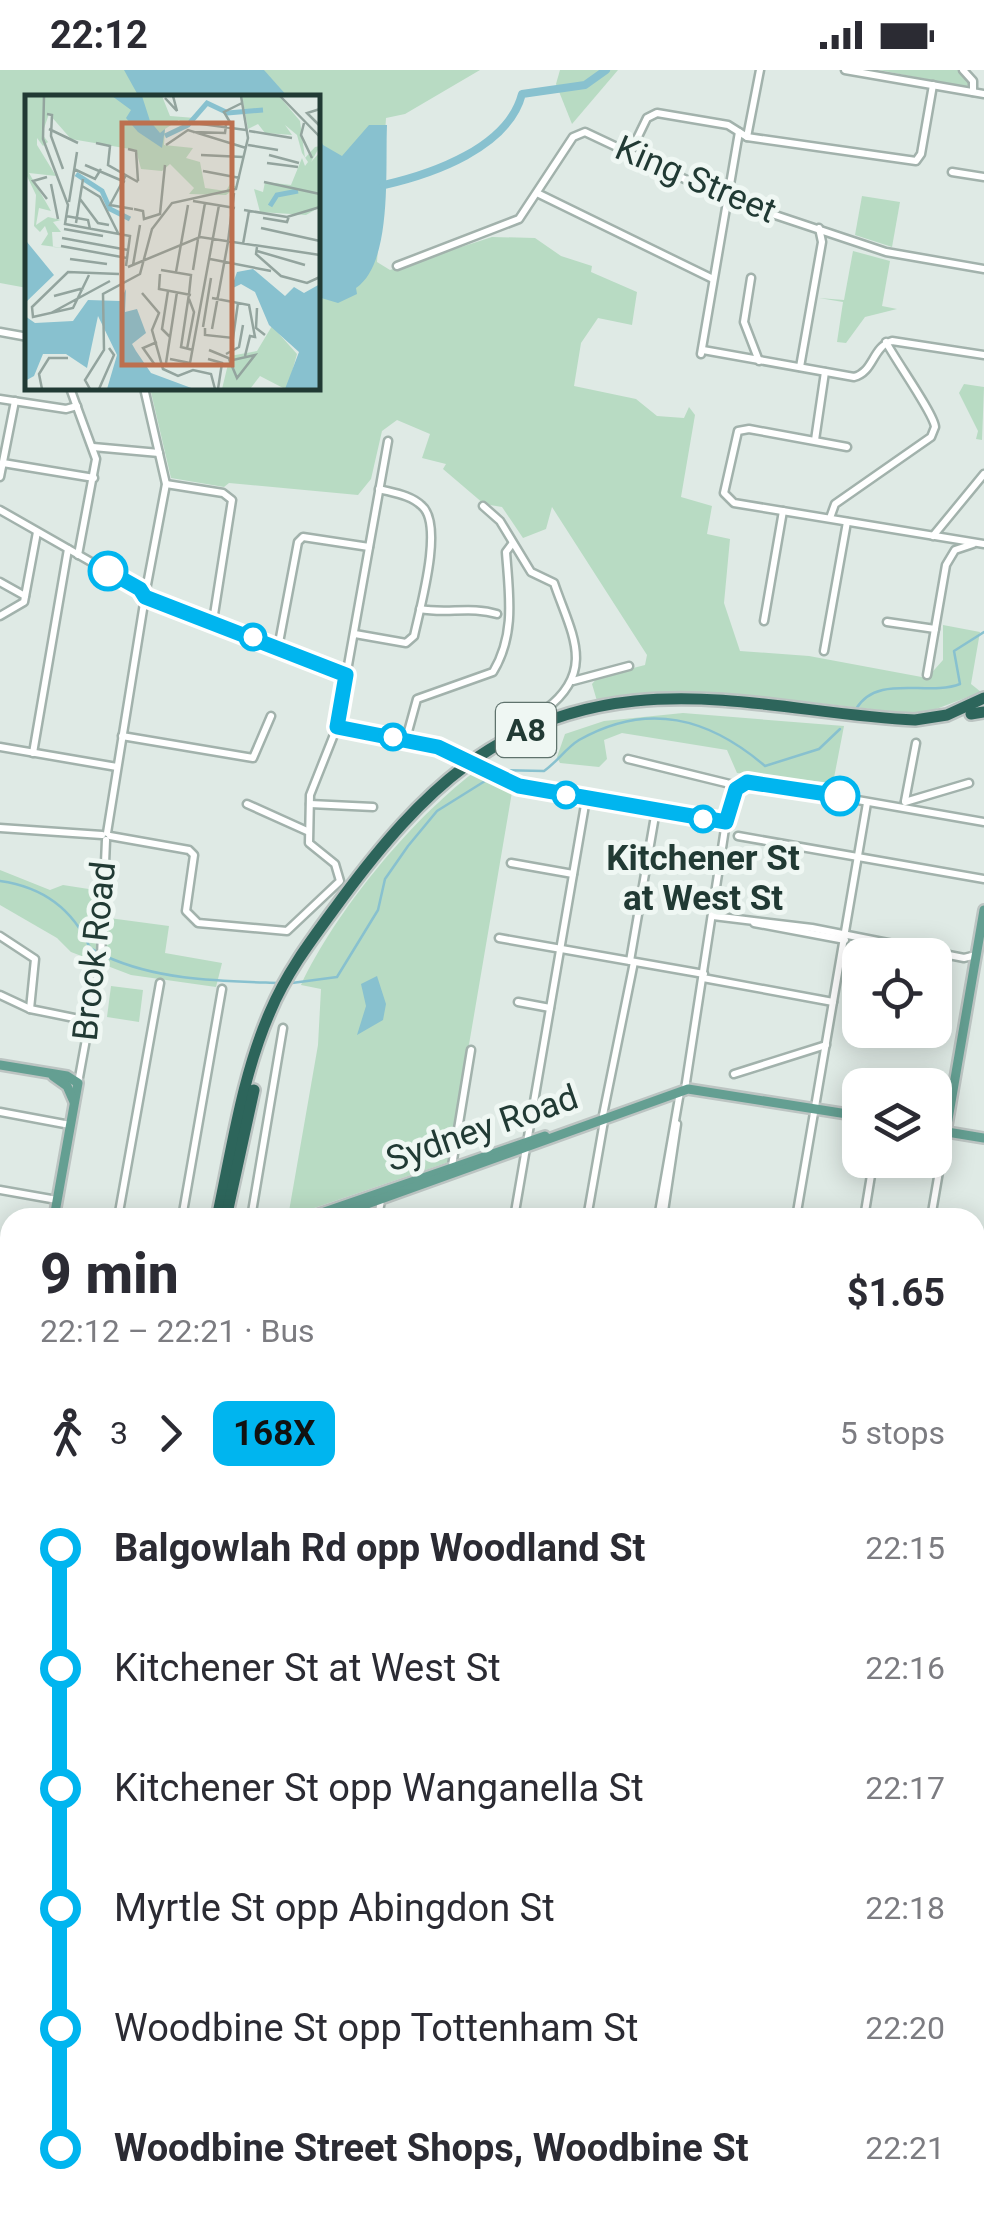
<!DOCTYPE html>
<meta charset="utf-8">
<style>
:root{--surface:#fff;--page:#f2f2f3;--text:#2b2b33;--muted:#7c7c81}
body{margin:0;font-family:Roboto,sans-serif;background:var(--page);color:var(--text);height:100vh;display:flex;flex-direction:column;font-size:38px;white-space:nowrap}
*{box-sizing:border-box;margin:0}
p{font-size:32px;color:var(--muted)}
.icon{flex:none;width:55px;height:55px;fill:none;stroke:currentColor;stroke-width:2;stroke-linecap:round;stroke-linejoin:round}
.map{position:relative;flex:1;overflow:hidden}
.side{position:absolute;left:0px;top:1138px;width:985px;height:1022px;display:flex;flex-direction:column;background:var(--surface);border-radius:30px 30px 0 0;box-shadow:0 5px 25px #0003}
.side>*{flex:none}
.badge{padding:0 20px;border-radius:15px;font-size:35px;line-height:65px}
.tools{position:absolute;left:842px;top:868px;display:grid;gap:20px}
.tools a{display:grid;place-items:center;width:110px;height:110px;border-radius:20px;background:var(--surface);box-shadow:0 5px 25px #0003;font-size:50px}
.map>.badge{position:absolute;translate:-50% -50%;box-shadow:0 0 0 5px #fff}
.legs{display:flex;align-items:center;gap:15px;height:110px;padding:0 40px;font-size:32px}
.legs p{margin-inline-start:auto}
.headline{display:flex;align-items:center;justify-content:space-between;height:170px;padding:0 40px}
h1{font-size:55px;font-weight:800;line-height:75px}
ul{padding:0 40px;list-style:none}
li{display:flex;align-items:center;gap:35px;height:120px;font-size:38px}
li i{display:grid;place-items:center;width:15px;height:100%;margin:0 12px;background:currentColor}
li i::after{content:'';width:25px;height:25px;margin:-12px;border:8px solid;border-radius:50%;background:var(--surface)}
li p{margin-inline-start:auto}
li:first-child i{background:linear-gradient(#0000 50%,currentColor 0)}
li:last-child i{background:linear-gradient(currentColor 50%,#0000 0)}
.status{display:flex;justify-content:space-between;align-items:center;height:70px;padding:0 50px;background:var(--surface);direction:ltr}
.status svg{height:28px;fill:currentColor}
.map>svg:first-child{display:block}
</style>
<div class="status"><b>22:12</b><svg viewBox="0 0 49 12"><path d="M0 12V9h3v3zM5 12V6h3v6zM10 12V3h3v9zM15 12V0h3v12zM26 1h20v11H26zM47 4h2v5h-2z"/></svg></div>
<div class="map">
<svg width="984" height="2158" viewBox="0 0 984 2158">
<rect width="100%" height="100%" fill="#dfeae5"/>
<!-- green -->
<g fill="#b8dbc3">
<path d="M0,0H480L405,44L386,48L377,192L390,200L492,167L535,168L561,186L592,196L591,202L637,222L632,255L598,248L581,273L574,316L636,329L657,346L684,348L689,337L695,345L681,427L712,436L707,464L730,469L724,533L740,581L809,586L927,608L943,590V555L980,562L971,614L981,622L931,641L904,643C801,631 700,616 597,631L592,614L598,607L645,595L647,585L552,437L546,459L523,468L502,437L484,434L443,399L446,394L422,388L430,364L397,350L382,361L371,409L358,425L229,413L224,417L171,408L150,318H318V28H28L27,218L0,213Z"/>
<path d="M560,0H618L572,54L556,14Z"/>
<path d="M879,0H959L970,9L967,17Z"/>
<path d="M862,126L900,132L892,177L855,165Z"/>
<path d="M853,181L890,191L882,236L897,239L865,247L846,273L837,272L843,232L819,228L844,230Z"/>
<path d="M964,314L984,317L982,370L976,369L978,361L959,323Z"/>
<path d="M683,643L844,656L833,713L737,703L727,680L622,663L604,670L607,689L599,697L560,693L557,687L565,664L604,651Z"/>
<path d="M473,703L512,722L449,1092L288,1147L318,975L321,919L301,915C335,842 410,751 473,703Z"/>
<path d="M0,800L50,820L63,815L95,820L94,846L169,856L165,883L222,893L216,917L131,905L71,882L57,868L0,835Z"/>
<path d="M111,916L143,920L139,952L107,947Z"/>
<path d="M975,1284L984,1288V1393L975,1415Z"/>
<path d="M10,1450V1542L0,1554V1454Z"/>
<path d="M975,2077L984,2079V2158H925L926,2150H975Z"/>
</g>
<!-- water -->
<g fill="#88c1cf">
<path d="M124,0H264L288,27H139Z"/>
<path d="M369,55H387C385,99 393,193 356,218L357,224L338,233L318,227V65L323,75L342,86Z"/>
<path d="M377,906L386,934L383,950L357,965L366,936L361,914Z"/>
<path d="M984,1388V1483L975,1490V1417Z"/>
<path d="M10,1556V2150H235L242,2158H0V1570Z"/>
</g>
<g fill="none" stroke-linecap="round" stroke-linejoin="round">
<!-- stream -->
<g stroke="#88c1cf" stroke-width="2.5">
<path d="M856,639C877,603 928,627 960,614L954,581L984,562"/>
<path d="M500,700L544,701C557,692 566,678 579,670C648,631 709,648 765,696L819,679L840,659"/>
<path d="M0,811C43,817 73,839 90,878L98,882"/>
<path d="M105,886C160,911 220,911 279,913"/>
<path d="M292,913L337,907L378,840L385,809L408,776L437,741L485,711"/>
</g>
<!-- river -->
<path stroke="#88c1cf" stroke-width="8" d="M384,115C432,104 508,78 522,24L585,15L606,0"/>
<defs>
<g id="minor">
<path d="M845,0L984,24"/>
<path d="M963,0L973,11V22"/>
<path d="M747,67L760,0"/>
<path d="M630,83L647,48L657,43L728,55L747,67L916,91L921,84L933,15"/>
<path d="M952,102L984,107"/>
<path d="M537,123L713,209"/>
<path d="M397,196L519,149L573,67L585,62L727,129L886,182L984,199"/>
<path d="M751,208L744,252L759,291"/>
<path d="M0,262L28,267"/>
<path d="M703,280L854,307C874,302 872,277 892,271L984,285"/>
<path d="M701,284L739,62"/>
<path d="M800,297L822,172L819,158"/>
<path d="M70,318L96,389L78,485"/>
<path d="M144,318L166,414L146,520"/>
<path d="M0,329L66,339L77,336"/>
<path d="M815,370L825,302"/>
<path d="M93,377L159,383"/>
<path d="M847,377L749,359L738,361L724,423L734,433L984,474"/>
<path d="M3,393L94,408"/>
<path d="M0,407L15,331"/>
<path d="M166,414L223,423L232,430L213,551"/>
<path d="M483,436L500,451L531,502L554,513C571,563 597,600 546,639"/>
<path d="M0,440L142,521"/>
<path d="M830,448L835,434L931,367L935,357C934,344 896,291 886,272"/>
<path d="M933,466L984,404"/>
<path d="M0,512L25,526"/>
<path d="M149,525L346,605"/>
<path d="M420,539C446,544 472,536 497,544"/>
<path d="M0,546L24,532L37,462"/>
<path d="M764,551L783,441"/>
<path d="M887,552L935,559"/>
<path d="M355,564L406,573L414,566C420,538 444,455 422,436C411,425 394,423 379,419"/>
<path d="M278,578L298,472L303,467L369,477"/>
<path d="M824,581L847,452"/>
<path d="M927,605L946,495L955,480L973,474"/>
<path d="M573,611L629,596"/>
<path d="M337,657L415,671L453,684"/>
<path d="M122,666L253,688L271,646"/>
<path d="M406,669L417,629L493,602C516,564 509,524 506,482L512,474"/>
<path d="M0,677L117,697"/>
<path d="M33,683L68,479"/>
<path d="M628,689L738,716L754,712L984,752"/>
<path d="M483,700L519,716L726,752"/>
<path d="M905,731L916,673"/>
<path d="M905,732L969,713"/>
<path d="M247,734L307,761"/>
<path d="M310,734L373,737"/>
<path d="M0,758L102,765"/>
<path d="M107,763L145,527"/>
<path d="M110,766L189,780L194,785L186,841L198,853L287,861L340,811L335,794L309,773L310,725L337,657L388,371"/>
<path d="M738,766L984,809"/>
<path d="M511,793L573,804"/>
<path d="M713,846L812,858L964,888L976,885"/>
<path d="M754,853L845,870"/>
<path d="M0,866L35,889L30,939"/>
<path d="M499,868L704,904"/>
<path d="M630,891L656,740"/>
<path d="M703,908L833,932"/>
<path d="M0,925L30,939L89,951"/>
<path d="M518,932L550,938"/>
<path d="M734,1004L826,975"/>
<path d="M78,1013L101,887L106,770"/>
<path d="M685,1019L726,752L738,716"/>
<path d="M0,1042L70,1055"/>
<path d="M603,1045L634,892"/>
<path d="M451,1102L471,980"/>
<path d="M0,1120L57,1130"/>
<path d="M118,1148L160,913"/>
<path d="M182,1148L222,919"/>
<path d="M251,1148L283,958"/>
<path d="M378,1148L381,1130"/>
<path d="M514,1148L586,729"/>
<path d="M587,1148L604,1051"/>
<path d="M658,1148L680,1022"/>
<path d="M663,1148L677,1054"/>
<path d="M796,1148L867,733"/>
<path d="M864,1148L873,1093"/>
<path d="M931,1148L946,1061"/>
<path d="M0,1197L10,1199"/>
<path d="M981,1243L984,1228"/>
<path d="M0,1285L10,1286"/>
<path d="M0,1314L10,1299"/>
<path d="M0,1370H10"/>
<path d="M975,1594L984,1595"/>
<path d="M975,1746L984,1748"/>
<path d="M975,1924L984,1919"/>
<path d="M975,2010L984,2014"/>
<path d="M975,2061L984,2054"/>
<path d="M975,2110L984,2114"/>
<path d="M975,2123L984,2134"/>
<path d="M554,2153L592,2155L606,2150"/>
<path d="M298,2158L299,2150"/>
<path d="M363,2158L364,2150"/>
<path d="M387,2158L389,2150"/>
<path d="M754,2158L755,2150"/>
<path d="M890,2158L892,2150"/>
</g>
<g id="major">
<path d="M0,995L67,1006L78,1013L54,1148"/>
<path d="M53,1006L67,1016L74,1032"/>
<path d="M935,1060L984,1068"/>
<path d="M946,1061L984,840"/>
<path d="M307,1148L545,1066"/>
<path d="M328,1148L688,1019L860,1046"/>
</g>
<g id="highway">
<path d="M971,644L984,642"/>
<path d="M217,1148C232,1079 242,1006 270,942C288,899 316,864 343,827C421,722 498,645 635,631C728,621 822,646 915,650L947,645L984,628"/>
<path d="M226,1148L254,1020"/>
<path d="M0,1450L10,1445"/>
</g>
</defs>
<!-- minor casing -->
<use href="#minor" stroke="#a2b2ac" stroke-width="11"/>
<!-- major casing -->
<use href="#major" stroke="#bcc4c2" stroke-width="14"/>
<!-- highway casing -->
<use href="#highway" stroke="#bcc4c2" stroke-width="16"/>
<!-- minor -->
<use href="#minor" stroke="#fff" stroke-width="6"/>
<!-- major -->
<use href="#major" stroke="#649f92" stroke-width="9"/>
<!-- highway -->
<use href="#highway" stroke="#2d655b" stroke-width="11"/>
<defs>
<path id="minor-bridge" d="M453,684L483,700"/>
</defs>
<!-- minor-bridge casing -->
<use href="#minor-bridge" stroke="#a2b2ac" stroke-width="11" stroke-linecap="butt"/>
<!-- minor-bridge -->
<use href="#minor-bridge" stroke="#fff" stroke-width="6"/>
</g>
<g fill="none" stroke-linecap="round" stroke-linejoin="round">
<defs>
<path id="line-1" d="M108,501L140,519L145,527L346,605L337,657L438,677L519,716L726,752L736,719L747,712L840,726"/>
</defs>
<!-- line-1 casing -->
<use href="#line-1" stroke="#fff" stroke-width="22"/>
<!-- line-1 -->
<use href="#line-1" stroke="#00b5ef" stroke-width="15"/>
</g>
<!-- markers -->
<g fill="#fff" stroke="#00b5ef" stroke-width="5">
<circle cx="108" cy="501" r="18"/>
<circle cx="253" cy="567" r="12"/>
<circle cx="393" cy="667" r="12"/>
<circle cx="566" cy="725" r="12"/>
<circle cx="840" cy="726" r="18"/>
<circle cx="703" cy="749" r="12"/>
</g>
<g text-anchor="middle" stroke-width="10" stroke-linejoin="round" paint-order="stroke">
<!-- shield labels -->
<rect fill="#eff7f3" stroke="#5f736d" stroke-width="2.5" x="496" y="633" width="60" height="54" rx="8"/>
<g font-size="32" font-weight="bold" fill="#213a34">
<text x="526" y="671">A8</text>
</g>
<!-- street labels -->
<g font-size="35" fill="#213a34" stroke="#eff7f3">
<text transform="translate(696 109) rotate(23)" y="12">King Street</text>
<text transform="translate(94 881) rotate(-84)" y="12">Brook Road</text>
<text transform="translate(482 1058) rotate(-19)" y="12">Sydney Road</text>
</g>
<!-- stop labels -->
<g font-size="35" font-weight="bold" fill="#213a34" stroke="#eff7f3">
<text x="703" y="800">Kitchener St<tspan x="703" dy="40">at West St</tspan></text>
</g>
</g>
<!-- overview -->
<g transform="translate(25 25)">
<rect width="295" height="295" fill="#dfeae5"/>
<path d="M0,1H137L145,21L170,23L161,34L154,25L140,34L139,50L168,53L161,63L175,67L180,93L201,96L205,89L212,92L201,100L164,99L169,93L145,69L137,76L116,74L111,55L46,44L24,19L17,39L23,47L18,51L12,43V50L31,81L4,78L26,116L14,113L11,130L23,122L36,125L28,127L36,137H27L28,152L46,154L16,150L23,139L20,131L15,137L9,131L11,100L0,77ZM217,1H254L275,26L280,63L290,52L295,51L286,67L295,57V112L281,120L235,117L229,94L238,97L240,87L266,90L277,63L280,71L283,67L277,58L272,40L260,30L267,40L240,38L233,29L223,34ZM247,231L272,259L264,288L260,294L235,281L225,294H197L205,261L232,256Z" fill="#b8dbc3"/>
<path d="M87,1H117L125,26L135,38L140,34L137,53L113,37L101,23L106,15ZM2,147L29,180L0,208V147ZM228,174L260,201L269,192L279,198L295,189V294H260L274,257L244,230L230,197L216,189L206,194L212,177ZM101,194L100,217L112,214L121,238L107,249L111,256L126,278L169,294H82L92,260L73,221L62,273L41,259H18L9,281L0,286V221L10,228L48,226L63,205L95,206Z" fill="#88c1cf"/>
<path fill="none" stroke="#88c1cf" stroke-width="5" d="M140,41L163,30L182,8L203,18L238,15M51,79L77,96L85,114L105,124M245,111L252,100L273,96"/>
<path fill="none" stroke="#93a49e" stroke-width="2.5" d="M19,1L18,44L43,110L40,129L105,141L101,171M255,1L295,42M140,3L152,16L148,1M295,14L282,18L295,31M22,19L27,20L26,41L38,74M169,28L221,35M279,28L276,40L287,63M206,29L199,17L217,8M24,34L53,48M224,36L267,43M168,37L200,38L201,30M71,48L85,51L83,70L113,87M141,50L163,35L221,53M223,50L253,55M103,54L111,56L113,86M176,60L218,62M244,60L274,68M242,68L273,72M60,70L100,87M49,74L70,84L76,74M178,76L215,83M101,80L85,110L108,114M239,87L295,99M26,89L33,124M57,91L75,102L93,138M22,104L8,86L22,82M55,104L73,128L84,130M168,106L210,113M44,107L52,57M109,114L118,116L119,124L135,119L140,70M219,115L262,122L295,112M41,121L63,125L65,134M238,123L262,127L264,121M51,128L58,84M236,133L295,146M39,134L78,141M174,142L180,108M37,143L103,155M203,147L209,98M218,149L224,116M36,151L102,163M232,152L231,159L256,181L282,188L295,182M232,156L280,170M45,164L82,169M185,164L246,176M108,170L115,130M103,172L175,142L295,160M136,175L166,180L164,199M168,175L173,144M151,177L163,110M135,179L134,194L166,200M64,180L48,213L8,222L7,212L43,177L94,179M143,196L137,234L145,242M117,198L134,218L127,235L138,274L153,281L168,275L186,279L190,294M164,199L156,252L168,255M29,201L59,193M187,203L224,210L230,242L225,241L220,261M232,213L231,233L240,240M26,218L85,186M178,232L186,183M180,233V240L208,243L213,208M187,234L203,147M162,254L169,217L164,204M184,255L208,265L230,260L212,283L204,264M201,259L214,252L218,230M145,264L165,268L194,110M183,264L197,268L193,294M141,268L152,197M130,270L118,253L132,247M17,294L14,279L24,263H43M65,294L60,285L79,255L78,199L115,179L127,134L147,108L211,94L223,43L216,1M74,294L89,260L84,253"/>
<path fill="#bc704f" fill-opacity="0.15" stroke="#bc704f" stroke-width="5" d="M97,28H207V270H97Z"/>
<rect width="295" height="295" fill="none" stroke="#213a34" stroke-width="5"/>
</g>
</svg>
<div class="tools">
<a><svg class="icon" aria-label="locate" viewBox="0 0 24 24"><circle cx="12" cy="12" r="6"/><path d="M12 2v4M12 18v4M2 12h4M18 12h4"/></svg></a>
<a><svg class="icon" aria-label="layers" viewBox="0 0 24 24"><path d="M12 4l9 5-9 5-9-5zM3 14l9 5 9-5"/></svg></a>
</div>
<section class="side">
<div class="headline"><div><h1>9 min</h1><p>22:12 – 22:21 · Bus</p></div><b>$1.65</b></div>
<div class="legs"><svg class="icon" aria-label="walk" viewBox="0 0 24 24"><circle cx="13" cy="4" r="2"/><path d="M13 8l-2 6 4 7M11 14l-3 7M7 12l3-4h3l4 4"/></svg>3<svg class="icon" aria-label="forward" viewBox="0 0 24 24"><path d="M9 5l7 7-7 7"/></svg><b class="badge" style="background:#00b5ef;color:#111">168X</b><p>5 stops</p></div>
<ul>
<li><i style="color:#00b5ef"></i><b>Balgowlah Rd opp Woodland St</b><p>22:15</p></li>
<li><i style="color:#00b5ef"></i><span>Kitchener St at West St</span><p>22:16</p></li>
<li><i style="color:#00b5ef"></i><span>Kitchener St opp Wanganella St</span><p>22:17</p></li>
<li><i style="color:#00b5ef"></i><span>Myrtle St opp Abingdon St</span><p>22:18</p></li>
<li><i style="color:#00b5ef"></i><span>Woodbine St opp Tottenham St</span><p>22:20</p></li>
<li><i style="color:#00b5ef"></i><b>Woodbine Street Shops, Woodbine St</b><p>22:21</p></li>
</ul>
</section>
</div>
